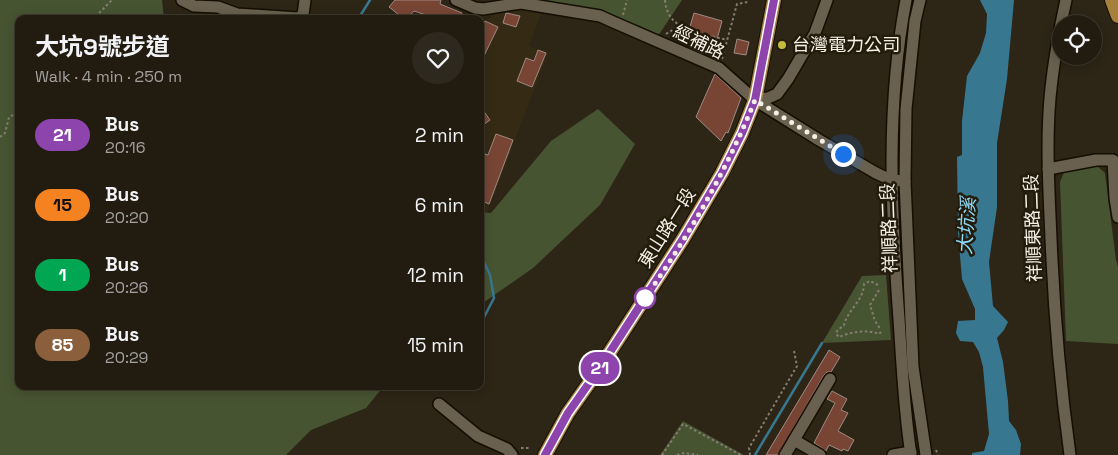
<!DOCTYPE html>
<meta charset="utf-8">
<style>
:root{--surface:#221c10;--page:#2e291e;--text:#f1f3f6;--muted:#a2a19f;--line:#3f3a30}
body{margin:0;font-family:"Space Grotesk","Noto Sans TC",sans-serif;background:var(--page);color:var(--text);height:100vh;display:flex;flex-direction:column;font-size:19px;white-space:nowrap}
*{box-sizing:border-box;margin:0}
p{font-size:16px;color:var(--muted)}
.icon{flex:none;width:28px;height:28px;fill:none;stroke:currentColor;stroke-width:2;stroke-linecap:round;stroke-linejoin:round}
.map{position:relative;flex:1;overflow:hidden}
.sheet{position:absolute;left:15px;top:15px;width:469px;height:375px;display:flex;flex-direction:column;background:var(--surface);border-radius:10px;box-shadow:0 2px 12px #0003,0 0 0 1px var(--line)}
.sheet>*{flex:none}
.badge{padding:0 10px;border-radius:16px;font-size:18px;line-height:32px}
.fabs{position:absolute;left:1052px;top:15px;display:grid;gap:10px}
.fabs a{display:grid;place-items:center;width:50px;height:50px;border-radius:50%;background:var(--surface);box-shadow:0 2px 12px #0003,0 0 0 1px var(--line);font-size:25px}
.you{position:absolute;width:25px;height:25px;margin:-12px;border:4px solid #fff;border-radius:50%;background:#1a73e8;box-shadow:0 0 0 8px #1a73e833}
.map>.badge{position:absolute;translate:-50% -50%;box-shadow:0 0 0 2px #fff}
.round{display:grid;place-items:center;flex:none;width:52px;height:52px;border-radius:26px;background:var(--page)}
.overview{display:flex;align-items:center;justify-content:space-between;height:85px;padding:0 20px}
h1{font-size:24px;font-weight:700;line-height:38px}
ul{padding:0;list-style:none}
li{display:flex;align-items:center;gap:15px;height:70px;padding:0 20px}
li div{flex:1}
li b{display:block;font-size:19px}
li em{font-style:normal}
li .badge{min-width:55px;font-weight:700;text-align:center}
.map>svg:first-child{display:block}
</style>
<div class="map">
<svg width="1118" height="455" viewBox="0 0 1118 455">
<rect width="100%" height="100%" fill="#2d2516"/>
<!-- built -->
<path fill="#352a14" d="M519,8L541,14L529,46L548,53L486,216L480,214V148L481,139L480,126V32L485,21L498,12Z"/>
<!-- green -->
<g fill="#475432">
<path d="M0,0H162L164,19H19V386H384L366,408L311,430L286,455H0Z"/>
<path d="M543,0H682L660,33L656,36L603,14Z"/>
<path d="M598,109L635,144L600,205L533,268L480,305V212L491,213L551,141Z"/>
<path d="M1096,165L1105,173L1116,260L1118,267V344L1066,341L1060,182L1064,172Z"/>
<path d="M886,275L891,340L822,343L862,276Z"/>
<path d="M683,421L744,455H660Z"/>
</g>
<!-- water -->
<path fill="#377890" d="M980,0H1014L1007,79L997,143V207L989,262L993,306L1008,322L1004,330L997,338L1003,362L1008,401L1009,421L1016,430L1021,444L1020,455H972V453L984,451L989,434L983,367L979,352L973,342L960,341L956,333L958,321L975,320V309L962,279L958,232L957,157L962,155V121L967,76L980,53L986,33L987,14Z"/>
<g fill="none" stroke-linecap="round" stroke-linejoin="round">
<!-- stream -->
<g stroke="#377890" stroke-width="2.5">
<path d="M362,19L360,16L370,0"/>
<path d="M480,253L490,275L494,298L480,325"/>
<path d="M755,455L822,343"/>
</g>
</g>
<!-- building -->
<g fill="#784535" stroke="#a08a84">
<path d="M395,0H441L440,4L462,13L460,19H438L414,11L407,19H404L389,7Z"/>
<path d="M506,13L520,16L516,27L503,23Z"/>
<path d="M694,13L722,21L713,54L681,43L684,32L688,33Z"/>
<path d="M485,21L498,27L480,64V32Z"/>
<path d="M737,39L749,42L746,55L734,53Z"/>
<path d="M538,50L546,53L532,87L517,81L526,58L534,61Z"/>
<path d="M715,74L741,98L728,133L726,132L721,141L696,117Z"/>
<path d="M480,106L490,120L480,127Z"/>
<path d="M496,134L513,140L489,204L480,200V169L485,154L488,155Z"/>
<path d="M829,350L840,357L831,372H827L824,375L778,455H766Z"/>
<path d="M832,391L847,399L841,410L848,413L838,431L854,440L848,451L843,449L842,451L829,445L826,451L814,443L835,403L827,399Z"/>
</g>
<g fill="none" stroke-linecap="round" stroke-linejoin="round">
<defs>
<g id="minor">
<path d="M182,0L194,6L218,7L237,14L298,18L303,15L305,0"/>
<path d="M456,0L475,8L483,9L521,3L600,16L611,21L719,68L755,100L819,140L876,173L891,180L905,181"/>
<path d="M906,0C886,105 891,212 899,319C902,364 904,410 911,455"/>
<path d="M920,0L915,21L906,109L905,181L913,367L926,455"/>
<path d="M1066,0C1059,32 1053,65 1050,98C1046,144 1049,192 1051,239C1054,311 1060,383 1070,455"/>
<path d="M755,100L768,98L777,94L788,79L815,33L827,0"/>
<path d="M1048,169L1096,160H1113L1115,198L1118,217"/>
<path d="M439,404L478,436L507,449L512,455"/>
<path d="M794,440L830,379"/>
<path d="M785,455L794,440L820,455"/>
<path d="M893,455L911,452"/>
</g>
<g id="major">
<path d="M1112,0L1118,16"/>
<path d="M545,455L568,413L599,369L683,239L722,173L742,133L755,100L774,0"/>
</g>
</defs>
<!-- minor casing -->
<use href="#minor" stroke="#150e02" stroke-width="14"/>
<!-- major casing -->
<use href="#major" stroke="#150e02" stroke-width="16"/>
<!-- path -->
<g stroke="#847d70" stroke-width="2" stroke-dasharray="2.5 2.5" stroke-linecap="butt">
<path d="M665,0C667,32 702,33 727,40"/>
<path d="M623,15L627,0"/>
<path d="M91,19L99,13L112,0"/>
<path d="M666,34L679,26"/>
<path d="M722,59L737,4L748,2"/>
<path d="M0,137L5,133L9,117L19,112"/>
<path d="M878,285L870,281L864,284C864,300 847,311 844,325L837,331L836,334L839,337C851,332 867,329 879,334L881,332"/>
<path d="M879,290L870,305L875,321L881,330"/>
<path d="M521,448H529"/>
<path d="M936,450L938,455"/>
<path d="M662,455L683,424L741,455"/>
<path d="M677,455L684,453L698,455"/>
<path d="M750,455L749,448L797,366L794,351"/>
</g>
<!-- minor -->
<use href="#minor" stroke="#69604f" stroke-width="11"/>
<!-- major -->
<use href="#major" stroke="#a6813e" stroke-width="14"/>
</g>
<g fill="none" stroke-linecap="round" stroke-linejoin="round">
<defs>
<path id="line" d="M545,455L568,413L599,369L683,239L722,173L742,133L755,100L774,0"/>
</defs>
<!-- line casing -->
<use href="#line" stroke="#fff" stroke-width="11"/>
<!-- line -->
<use href="#line" stroke="#8e44ad" stroke-width="8"/>
<!-- walk -->
<path stroke="#f5f0e6" stroke-width="5" stroke-dasharray="0 9" d="M645,298C688,237 727,170 755,100L843,154"/>
</g>
<!-- markers -->
<circle fill="#c7bb3b" stroke="#231b0c" stroke-width="2" cx="782" cy="45" r="5"/>
<circle fill="#fff" stroke="#8e44ad" stroke-width="2.5" cx="645" cy="298" r="10"/>
<g text-anchor="middle" stroke-width="5" stroke-linejoin="round" paint-order="stroke">
<!-- street labels -->
<g font-size="18" fill="#f5f0e6" stroke="#231b0c">
<text transform="translate(699 42) rotate(26)" y="6">經補路</text>
<text transform="translate(667 228) rotate(-58)" y="6">東山路一段</text>
<text transform="translate(889 228) rotate(-92)" y="6">祥順路二段</text>
<text transform="translate(1033 228) rotate(-92)" y="6">祥順東路二段</text>
</g>
<!-- poi labels -->
<g font-size="18" fill="#f5f0e6" stroke="#231b0c" text-anchor="start">
<text x="792" y="51">台灣電力公司</text>
</g>
<!-- water labels -->
<g font-size="19" font-style="italic" fill="#8ed9f6" stroke="#231b0c">
<text transform="translate(966 226) rotate(-86)" y="7">大坑溪</text>
</g>
</g>
</svg>
<div class="fabs">
<a><svg class="icon" aria-label="locate" viewBox="0 0 24 24"><circle cx="12" cy="12" r="6"/><path d="M12 2v4M12 18v4M2 12h4M18 12h4"/></svg></a>
</div>
<div class="you" style="left:843px;top:154px"></div>
<b class="badge" style="left:600px;top:368px;background:#8e44ad;color:#fff">21</b>
<section class="sheet">
<div class="overview"><div><h1>大坑9號步道</h1><p>Walk · 4 min · 250 m</p></div><a class="round"><svg class="icon" aria-label="heart" viewBox="0 0 24 24"><path d="M12 20l-8-8c-3-5 5-10 8-4 3-6 11-1 8 4z"/></svg></a></div>
<ul>
<li><span class="badge" style="background:#8e44ad;color:#fff">21</span><div><b>Bus</b><p>20:16</p></div><em>2 min</em></li>
<li><span class="badge" style="background:#f58220;color:#111">15</span><div><b>Bus</b><p>20:20</p></div><em>6 min</em></li>
<li><span class="badge" style="background:#00a651;color:#fff">1</span><div><b>Bus</b><p>20:26</p></div><em>12 min</em></li>
<li><span class="badge" style="background:#8b5e3c;color:#fff">85</span><div><b>Bus</b><p>20:29</p></div><em>15 min</em></li>
</ul>
</section>
</div>
